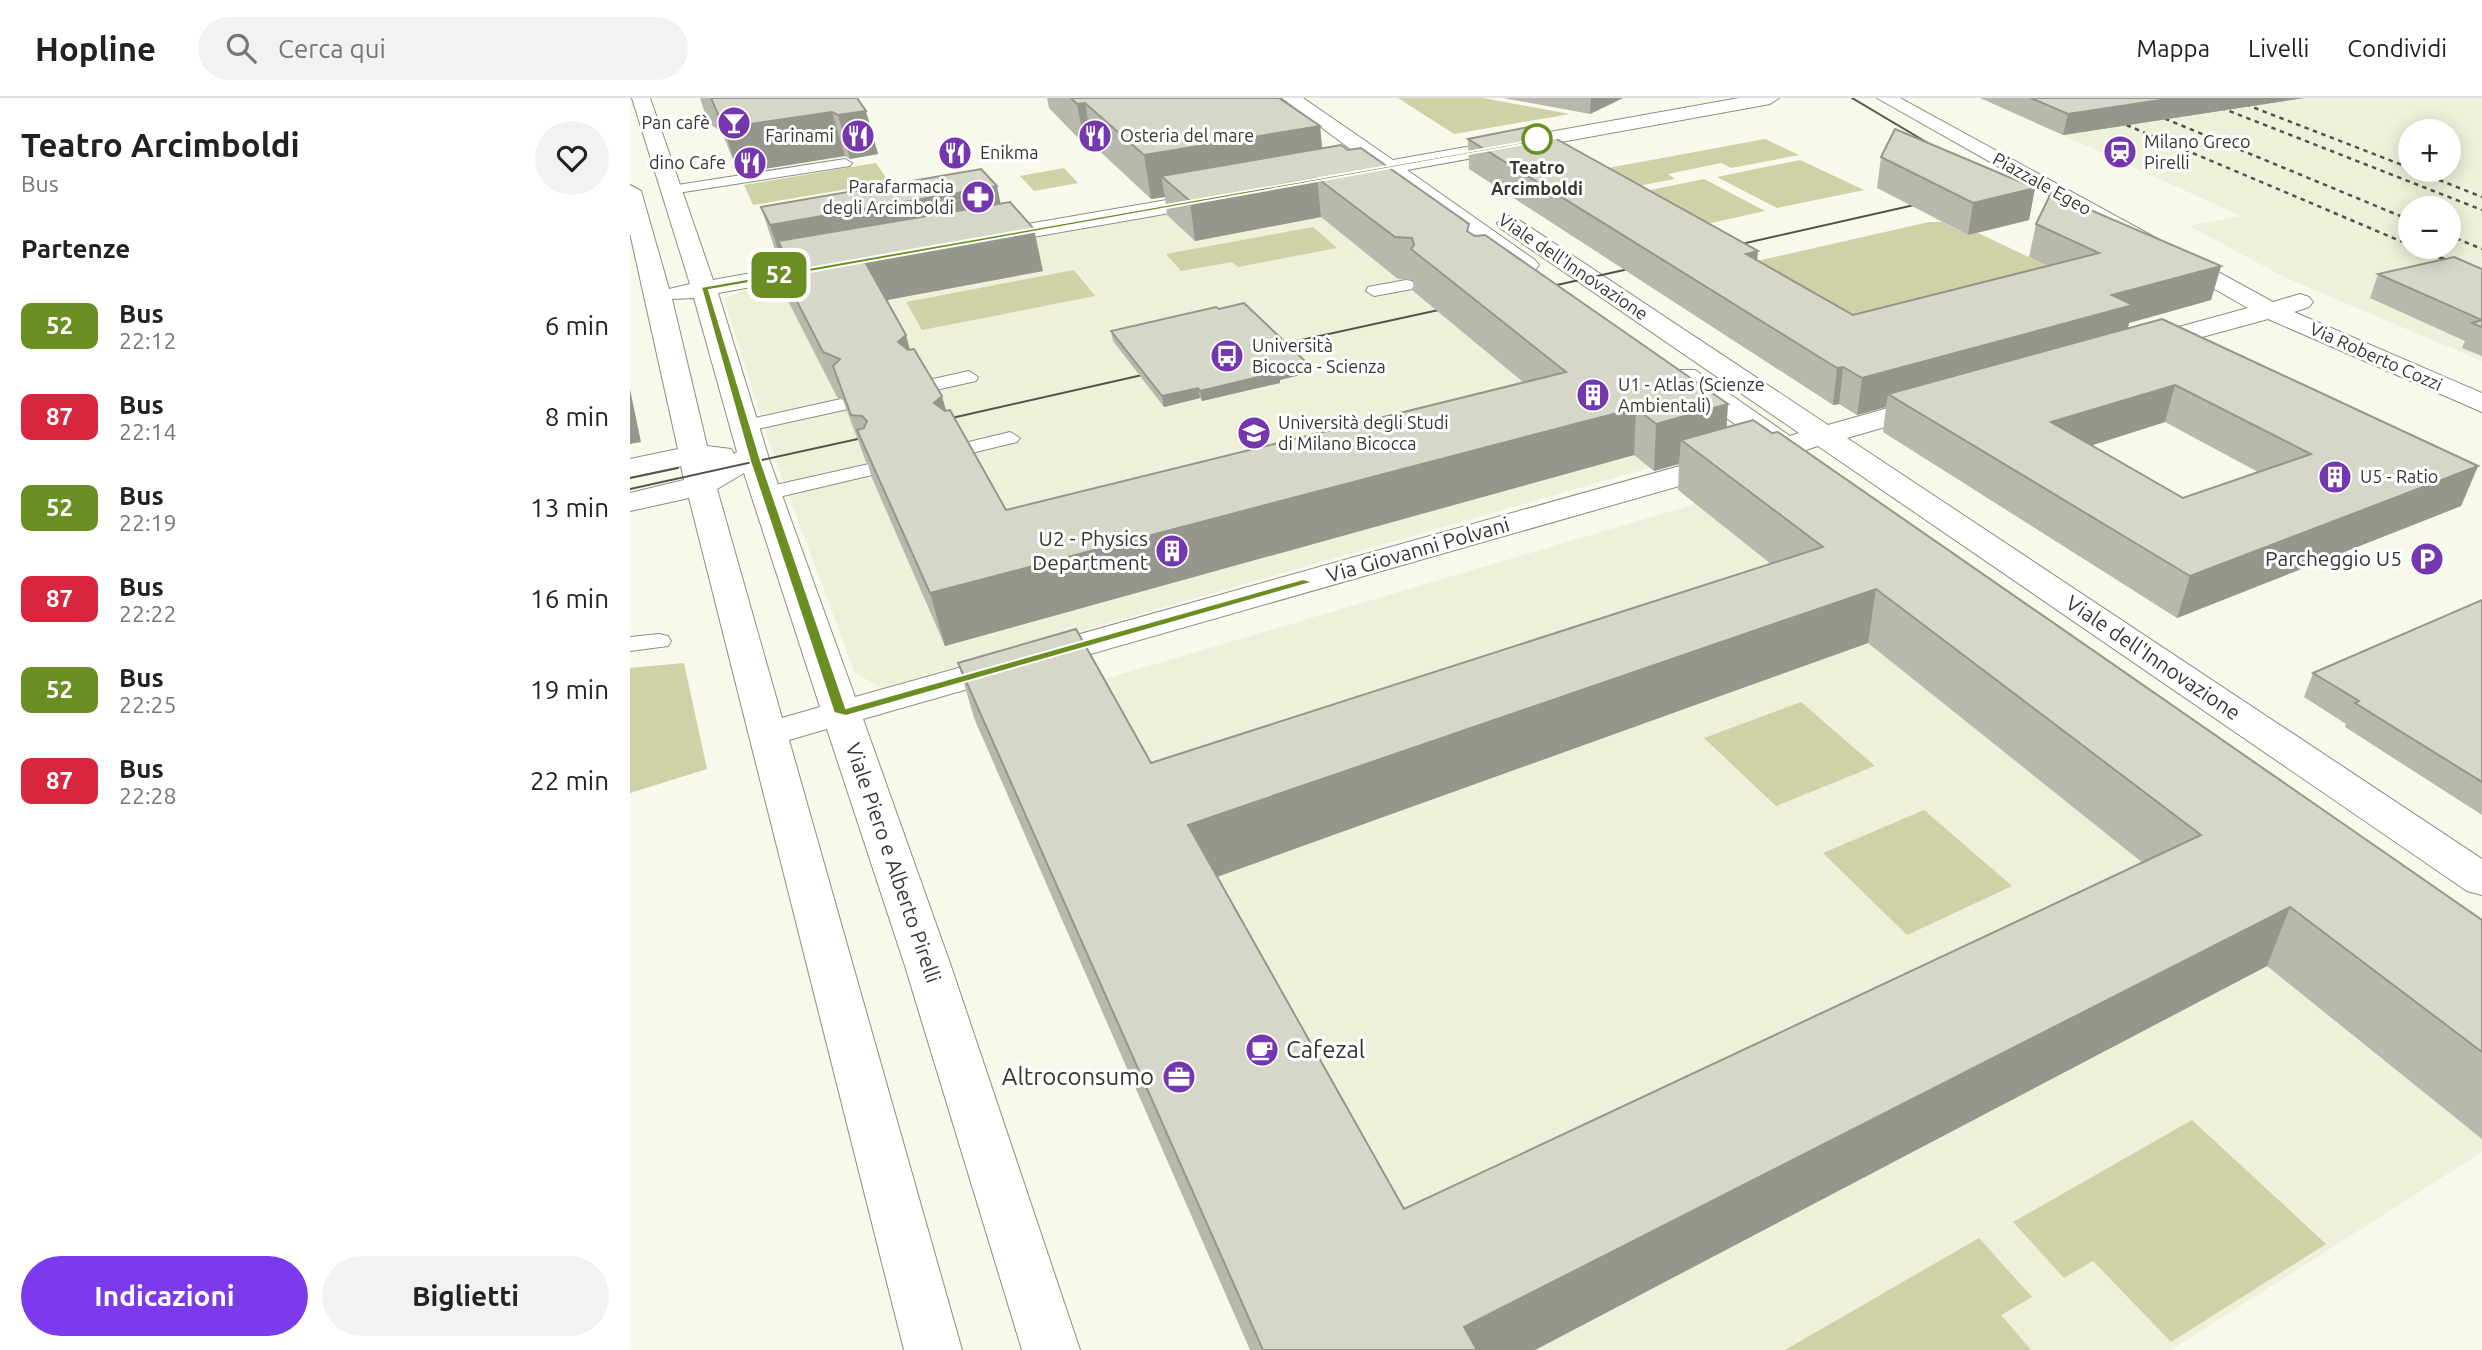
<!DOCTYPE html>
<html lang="it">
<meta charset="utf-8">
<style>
:root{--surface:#fff;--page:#f2f2f2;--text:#222;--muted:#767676;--line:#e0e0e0;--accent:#7c3aed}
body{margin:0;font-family:Ubuntu,sans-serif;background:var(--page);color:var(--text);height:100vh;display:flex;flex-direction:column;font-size:26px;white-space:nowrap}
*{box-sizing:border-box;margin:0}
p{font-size:23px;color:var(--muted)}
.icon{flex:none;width:38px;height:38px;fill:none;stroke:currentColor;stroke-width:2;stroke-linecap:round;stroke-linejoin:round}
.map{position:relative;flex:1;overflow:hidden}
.panel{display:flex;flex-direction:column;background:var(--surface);width:630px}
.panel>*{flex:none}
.badge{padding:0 14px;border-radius:10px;font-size:24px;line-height:46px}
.buttons{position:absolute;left:1768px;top:21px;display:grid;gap:14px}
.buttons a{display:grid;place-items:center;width:63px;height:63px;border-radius:50%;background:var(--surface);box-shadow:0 4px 18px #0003;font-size:35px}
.map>.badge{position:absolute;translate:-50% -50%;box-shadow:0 0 0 4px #fff}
h2{padding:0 21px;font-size:26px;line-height:63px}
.round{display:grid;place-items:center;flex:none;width:74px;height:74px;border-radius:37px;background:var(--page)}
.head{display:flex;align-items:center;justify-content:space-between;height:119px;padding:0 21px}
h1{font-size:33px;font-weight:600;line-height:52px}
.cta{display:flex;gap:14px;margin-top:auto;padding:14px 21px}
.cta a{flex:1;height:80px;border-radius:42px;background:var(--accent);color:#fff;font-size:28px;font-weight:600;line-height:80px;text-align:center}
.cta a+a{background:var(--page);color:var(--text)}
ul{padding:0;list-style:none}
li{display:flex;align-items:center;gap:21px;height:91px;padding:0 21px}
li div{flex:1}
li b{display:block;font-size:26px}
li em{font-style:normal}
li .badge{min-width:77px;font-weight:700;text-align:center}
header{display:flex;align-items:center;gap:42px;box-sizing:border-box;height:98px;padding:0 35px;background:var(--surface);border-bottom:2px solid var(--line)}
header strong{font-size:33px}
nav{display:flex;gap:38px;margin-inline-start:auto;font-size:24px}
.search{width:490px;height:63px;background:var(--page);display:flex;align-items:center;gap:18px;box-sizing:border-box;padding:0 24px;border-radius:38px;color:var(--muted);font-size:26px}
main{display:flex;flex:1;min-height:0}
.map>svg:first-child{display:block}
</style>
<header>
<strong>Hopline</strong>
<div class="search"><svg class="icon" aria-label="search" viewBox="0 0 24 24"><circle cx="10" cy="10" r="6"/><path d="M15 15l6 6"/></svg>Cerca qui</div>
<nav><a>Mappa</a><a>Livelli</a><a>Condividi</a></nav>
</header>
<main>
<section class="panel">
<div class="head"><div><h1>Teatro Arcimboldi</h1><p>Bus</p></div><a class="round"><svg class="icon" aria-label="heart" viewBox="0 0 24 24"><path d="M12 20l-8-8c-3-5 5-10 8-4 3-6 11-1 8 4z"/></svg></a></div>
<h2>Partenze</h2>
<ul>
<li><span class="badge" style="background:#6b8e23;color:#fff">52</span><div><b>Bus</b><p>22:12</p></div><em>6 min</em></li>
<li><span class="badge" style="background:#d7263d;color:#fff">87</span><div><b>Bus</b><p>22:14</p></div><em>8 min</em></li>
<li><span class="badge" style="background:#6b8e23;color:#fff">52</span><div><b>Bus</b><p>22:19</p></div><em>13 min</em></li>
<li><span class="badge" style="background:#d7263d;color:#fff">87</span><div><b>Bus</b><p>22:22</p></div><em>16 min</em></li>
<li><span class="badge" style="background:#6b8e23;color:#fff">52</span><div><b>Bus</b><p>22:25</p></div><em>19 min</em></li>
<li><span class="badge" style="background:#d7263d;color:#fff">87</span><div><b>Bus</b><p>22:28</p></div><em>22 min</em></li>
</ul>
<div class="cta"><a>Indicazioni</a><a>Biglietti</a></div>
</section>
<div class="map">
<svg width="1852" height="1252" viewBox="0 0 1852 1252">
<rect width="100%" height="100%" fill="#f8f9ea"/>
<!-- built -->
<g fill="#eef0d9" fill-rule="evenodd">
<path d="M1351,0H1852V263L1656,180L1559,128L1611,118ZM1780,33H1818V72H1780ZM1780,110H1818V149H1780Z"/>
<path d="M753,77L1120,341L252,590L225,575L139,344L94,201L115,192Z"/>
<path d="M1143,383L1852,903V1054L1541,1252H620L344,620Z"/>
</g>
<!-- green -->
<g fill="#cfd1a6">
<path d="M768,0H853L940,16L824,36Z"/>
<path d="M1135,41L1169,57L1101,70L1091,65L1038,76L1045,81L970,95L940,77Z"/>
<path d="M1170,62L1234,92L1147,110L1087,79Z"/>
<path d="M246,65L259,84L123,107L114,87Z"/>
<path d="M434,70L448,85L404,93L390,78Z"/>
<path d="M1074,81L1135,113L1045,133L986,99Z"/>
<path d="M1299,124H1312L1338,137L1348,135L1462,189L1218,253L1105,168Z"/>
<path d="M683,129L707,150L608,169L602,164L551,173L536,156Z"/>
<path d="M444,172L465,198L292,232L276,204Z"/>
<path d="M54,565L77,671L0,695V570Z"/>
<path d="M1171,604L1245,668L1146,708L1074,640Z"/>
<path d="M1294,712L1382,788L1277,837L1193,755Z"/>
<path d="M1562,1022L1696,1146L1541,1244L1463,1163L1434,1180L1383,1124Z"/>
<path d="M1349,1140L1402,1199L1371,1217L1401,1252H1155Z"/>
</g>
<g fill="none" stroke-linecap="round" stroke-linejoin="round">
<defs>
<g id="lane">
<path d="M215,61L222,65L220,68L41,96L34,92L41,88Z"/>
<path d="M776,182L782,183L784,187L782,191L744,198L736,193L738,189Z"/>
<path d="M339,273L348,279L346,283L292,295L283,289L285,285Z"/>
<path d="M211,301L221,307L218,311L114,334L104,328L107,324Z"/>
<path d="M380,334L390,340L387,344L329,358L319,352L322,348Z"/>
<path d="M239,366L246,368L249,372L246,376L136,402L125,396L128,391Z"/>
<path d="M29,536L38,538L41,543L38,548L0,553V539Z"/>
</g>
<g id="street">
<path d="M2,0H20L83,182L200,161L208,163L212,168L208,173L200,175L88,195L140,364L225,599L1132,345L1045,284L1041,278L1045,272H1065L1160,338L1169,335L870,130L867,125L878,118L886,120L1198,327L1304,297L1314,300L1318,306L1314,312L1217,340L1852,761V797L1837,793L1188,348L1176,352L1172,358L1161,361L1151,359L233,621L321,868L450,1252H392L275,868L197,631L159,642L332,1252H274L59,400L0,413V395L54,382L51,368L0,379V361L48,351L0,135V87L11,93L39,191L60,186ZM64,200L107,354L104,356L101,351L77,348L42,201ZM114,375L190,609L152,620L87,391Z"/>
<path d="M652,0H673L763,62L1109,0H1149L1140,6L777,72L905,162L909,167L905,172H889L755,76H738L735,72L742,67Z"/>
<path d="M1247,0H1270L1643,204L1670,196L1679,199L1683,204L1679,209L1664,214L1852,295V314L1638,221L1510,256L1501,254L1497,248L1501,242L1618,210Z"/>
<path d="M589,93L597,95L600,100L597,105L352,148L344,146L340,141L344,136L352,134Z"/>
</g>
</defs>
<!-- lane casing -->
<use href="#lane" stroke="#8d8e80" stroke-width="2"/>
<!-- street casing -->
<use href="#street" stroke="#8d8e80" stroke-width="2"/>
<!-- lane -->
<use href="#lane" fill="#fff" fill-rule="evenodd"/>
<!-- street -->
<use href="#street" fill="#fff" fill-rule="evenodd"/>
<!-- tram -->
<g stroke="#53534c" stroke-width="2">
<path d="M1222,0L1328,63"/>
<path d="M1094,150L1302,103"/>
<path d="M909,191L1012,168"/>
<path d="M639,249L827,208"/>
<path d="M304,324L530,273"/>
<path d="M0,380L48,370"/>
<path d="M0,391L246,337"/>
</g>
<!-- rail-far1 -->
<g stroke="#53534c" stroke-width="2.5" stroke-dasharray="4.5 4.5" stroke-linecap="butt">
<path d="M1485,0L1780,122"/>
<path d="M1566,0L1852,112"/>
<path d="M1599,0L1780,70"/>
<path d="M1480,20L1780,147"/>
<path d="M1784,72L1852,99"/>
<path d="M1818,137L1852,151"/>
<path d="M1784,149L1791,152"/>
</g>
<!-- rail -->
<path stroke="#53534c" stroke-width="3.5" stroke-dasharray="6 6" stroke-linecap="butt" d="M1787,150L1852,177"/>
</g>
<!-- wall -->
<g fill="#b8b9ac" fill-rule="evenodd">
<path d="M70,0H227L248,56L220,61L215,58L108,75L92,34L78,25Z"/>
<path d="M417,0H649L690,28L692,50L840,135L1096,330L1852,822V1041L1637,868L905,1252H620L344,620L328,565L521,665L1141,466L1048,392L1049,366L1024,373L1004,357L315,548L242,380L237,364H236L213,302L207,299L154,195L141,153L145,152L131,109L370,105L413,173L257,202L280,252L376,412L893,284L783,193V182L768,181L691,119L565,143L537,117L535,99L521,101L462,46L455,47L419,10ZM1238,545L1513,765L774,1111L587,778Z"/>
<path d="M873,0H993L960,16Z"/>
<path d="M1350,0H1674L1433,37Z"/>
<path d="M838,41L1127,163L1223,217L1418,168L1399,159L1406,126L1591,168L1581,202L1499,225L1498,230L1848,368L1831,408L1547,520L1253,334L1256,309L1227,317L1209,306L1203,307L839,71ZM1535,324L1628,374L1553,400L1462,347Z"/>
<path d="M1251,59L1405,90L1399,122L1338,137L1247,90Z"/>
<path d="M1852,171V258L1832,250L1835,243L1740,200L1748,176Z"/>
<path d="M589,211L677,265L678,275L650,282V285L572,303L570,300L534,309L483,243L481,233Z"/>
<path d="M1852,502V717L1715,629L1716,626L1674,599L1683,575Z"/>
</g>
<!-- shaded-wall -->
<g fill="#96968c">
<path d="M961,0H993L960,16Z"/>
<path d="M1544,0H1674L1433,37L1438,16Z"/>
<path d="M455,5L462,46L455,47L447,6Z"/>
<path d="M236,13L248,56L220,61L208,17Z"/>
<path d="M202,14L215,58L108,75L94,30Z"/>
<path d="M690,28L694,71L531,78L535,99L521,101L514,57Z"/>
<path d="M687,80L691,119L565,143L560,103Z"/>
<path d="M367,88L375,127L148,143L156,166L153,167L140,127Z"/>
<path d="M1405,90L1399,122L1338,137L1343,105Z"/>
<path d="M404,131L413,173L246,204L234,162Z"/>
<path d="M1128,153L1125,187L1116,156Z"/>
<path d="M1591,168L1581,202L1499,225L1495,243L1258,296L1256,309L1227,317L1232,280L1482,197Z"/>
<path d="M276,237L288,282L268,244Z"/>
<path d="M677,265L678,275L650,282V285L572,303L570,293L646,272Z"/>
<path d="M1213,269L1209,306L1203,307L1207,270Z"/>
<path d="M1545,287L1535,324L1413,363L1421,324Z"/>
<path d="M568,290L570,300L534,309L532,298Z"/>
<path d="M0,291L11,344L0,346Z"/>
<path d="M312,298L325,345L304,305Z"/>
<path d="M1098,306L1095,354L1051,342L1049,366L1024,373L1026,326Z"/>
<path d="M1006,310L1004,357L315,548L300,495Z"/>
<path d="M1848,368L1831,408L1547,520L1560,478Z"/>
<path d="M1246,491L1238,545L570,785L558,727Z"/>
<path d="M1660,809L1637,868L905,1252H835L834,1229Z"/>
</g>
<!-- building -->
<g fill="#d6d7c8" stroke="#96968c" stroke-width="2" fill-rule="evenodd">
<path d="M81,0H227L236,13L208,17L202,14L94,30Z"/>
<path d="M441,0H649L690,28L514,57L455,5L447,6Z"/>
<path d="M1401,0H1544L1438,16Z"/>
<path d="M903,28L1128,153L1116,156L1223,217L1469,155L1406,126L1421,95L1591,168L1482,197L1503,207L1232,280L1213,269L1207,270L838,41Z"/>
<path d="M1265,31L1405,90L1343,105L1251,59Z"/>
<path d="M711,47L718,52L731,50L839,126L837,133L845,138L855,137L1098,306L1026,326L1006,310L300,495L227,332L234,330L237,323L232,318L221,317L203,268L210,261L193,254L141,153L152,151L148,143L380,104L404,131L234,162L276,237L268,244L278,252L284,251L312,298L304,305L315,313L320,312L376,412L936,274L781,151L784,147L782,140L765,139L687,80L560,103L531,78Z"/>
<path d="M351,71L367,88L140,127L131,109Z"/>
<path d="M1824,159L1852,171V222L1748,176Z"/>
<path d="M614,205L677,265L646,272L649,274L570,293L568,290L532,298L481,233L586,209L589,211Z"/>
<path d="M1532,221L1848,368L1560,478L1258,296ZM1545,287L1681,356L1553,400L1421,324Z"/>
<path d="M1852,222V229L1842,225Z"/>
<path d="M1123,322L1142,335L1148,334L1852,822V954L1660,809L834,1229L847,1252H633L328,565L446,531L521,665L1193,449L1051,342ZM1246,491L1571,737L774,1111L558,727Z"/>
<path d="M1852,502V684L1725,605L1729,603L1683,575Z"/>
</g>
<!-- line -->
<path fill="#6b8e23" stroke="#fff" stroke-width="2" d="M1140,2L79,192L131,363L216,610L673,481L684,484L216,618L204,615L120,363L71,189L1143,0Z"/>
<!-- icons -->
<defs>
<symbol id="bar-disc" viewBox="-11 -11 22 22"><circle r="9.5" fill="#7437ad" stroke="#fff"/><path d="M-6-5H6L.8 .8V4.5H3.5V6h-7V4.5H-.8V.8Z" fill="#fff"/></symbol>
<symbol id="restaurant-disc" viewBox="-11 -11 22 22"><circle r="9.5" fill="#7437ad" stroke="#fff"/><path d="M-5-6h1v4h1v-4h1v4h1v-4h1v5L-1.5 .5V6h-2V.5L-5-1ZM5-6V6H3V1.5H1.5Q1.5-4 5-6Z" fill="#fff"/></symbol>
<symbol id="station-disc" viewBox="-11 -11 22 22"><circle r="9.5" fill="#7437ad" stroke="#fff"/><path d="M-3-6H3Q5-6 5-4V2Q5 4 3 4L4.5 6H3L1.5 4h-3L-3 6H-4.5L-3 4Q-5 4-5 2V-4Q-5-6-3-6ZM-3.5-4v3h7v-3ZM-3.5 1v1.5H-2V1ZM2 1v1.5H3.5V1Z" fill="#fff"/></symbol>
<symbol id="pharmacy-disc" viewBox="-11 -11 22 22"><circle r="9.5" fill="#7437ad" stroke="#fff"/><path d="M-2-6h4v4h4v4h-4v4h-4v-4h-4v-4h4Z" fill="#fff"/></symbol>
<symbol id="bus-disc" viewBox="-11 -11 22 22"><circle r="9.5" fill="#7437ad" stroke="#fff"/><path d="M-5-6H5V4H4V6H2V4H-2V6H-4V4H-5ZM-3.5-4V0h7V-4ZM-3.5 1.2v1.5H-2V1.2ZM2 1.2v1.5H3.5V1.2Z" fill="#fff"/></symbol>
<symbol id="building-disc" viewBox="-11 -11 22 22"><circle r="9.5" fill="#7437ad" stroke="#fff"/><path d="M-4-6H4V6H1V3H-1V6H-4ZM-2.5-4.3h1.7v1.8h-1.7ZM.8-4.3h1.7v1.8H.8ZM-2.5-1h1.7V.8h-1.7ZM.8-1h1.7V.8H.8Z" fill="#fff"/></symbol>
<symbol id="university-disc" viewBox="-11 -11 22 22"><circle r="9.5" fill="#7437ad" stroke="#fff"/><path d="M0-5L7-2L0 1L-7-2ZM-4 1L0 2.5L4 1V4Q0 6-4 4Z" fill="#fff"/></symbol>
<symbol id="parking-disc" viewBox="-11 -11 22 22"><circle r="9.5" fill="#7437ad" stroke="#fff"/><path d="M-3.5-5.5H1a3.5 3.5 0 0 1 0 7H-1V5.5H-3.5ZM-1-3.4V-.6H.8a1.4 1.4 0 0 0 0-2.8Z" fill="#fff"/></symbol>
<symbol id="cafe-disc" viewBox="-11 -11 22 22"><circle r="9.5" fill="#7437ad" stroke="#fff"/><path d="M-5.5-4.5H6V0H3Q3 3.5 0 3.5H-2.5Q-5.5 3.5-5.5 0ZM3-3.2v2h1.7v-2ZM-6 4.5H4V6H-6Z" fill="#fff"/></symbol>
<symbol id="office-disc" viewBox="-11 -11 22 22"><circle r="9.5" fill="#7437ad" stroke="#fff"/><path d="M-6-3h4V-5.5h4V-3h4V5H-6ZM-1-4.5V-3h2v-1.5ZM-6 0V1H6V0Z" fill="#fff"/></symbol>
</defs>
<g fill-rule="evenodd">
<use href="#bar-disc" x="85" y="6" width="38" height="38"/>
<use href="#restaurant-disc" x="209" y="19" width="38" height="38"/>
<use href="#restaurant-disc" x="446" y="19" width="38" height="38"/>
<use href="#station-disc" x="1471" y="35" width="38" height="38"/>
<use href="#restaurant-disc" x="306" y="36" width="38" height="38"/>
<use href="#restaurant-disc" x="101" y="46" width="38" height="38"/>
<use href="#pharmacy-disc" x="329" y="80" width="38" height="38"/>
<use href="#bus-disc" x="578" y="239" width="38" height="38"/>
<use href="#building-disc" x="944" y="278" width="38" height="38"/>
<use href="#university-disc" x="605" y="316" width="38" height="38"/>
<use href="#building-disc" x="1686" y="360" width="38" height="38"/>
<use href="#building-disc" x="523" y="434" width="38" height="38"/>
<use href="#parking-disc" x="1778" y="442" width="38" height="38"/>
<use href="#cafe-disc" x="613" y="933" width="38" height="38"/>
<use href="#office-disc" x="530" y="960" width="38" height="38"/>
</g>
<!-- markers -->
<circle fill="#fff" stroke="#6b8e23" stroke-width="3.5" cx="907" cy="41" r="14"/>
<g text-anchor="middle" stroke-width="6" stroke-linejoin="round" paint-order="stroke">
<!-- far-poi labels -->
<g font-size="18" fill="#373731" stroke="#fff" text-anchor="start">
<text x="80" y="31" text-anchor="end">Pan cafè</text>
<text x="204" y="44" text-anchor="end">Farinami</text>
<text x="490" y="44">Osteria del mare</text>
<text x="1514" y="50">Milano Greco<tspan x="1514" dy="21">Pirelli</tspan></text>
<text x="350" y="61">Enikma</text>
<text x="96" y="71" text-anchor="end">dino Cafe</text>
<text x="324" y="95" text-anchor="end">Parafarmacia<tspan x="324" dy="21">degli Arcimboldi</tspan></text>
<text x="622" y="254">Università<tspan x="622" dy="21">Bicocca - Scienza</tspan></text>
<text x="988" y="293">U1 - Atlas (Scienze<tspan x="988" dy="21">Ambientali)</tspan></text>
<text x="648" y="331">Università degli Studi<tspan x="648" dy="21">di Milano Bicocca</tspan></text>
<text x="1730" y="385">U5 - Ratio</text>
</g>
<!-- far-stop labels -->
<g font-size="18" font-weight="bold" fill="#373731" stroke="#fff">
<text x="907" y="76">Teatro<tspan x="907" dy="21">Arcimboldi</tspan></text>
</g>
<!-- far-street labels -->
<g font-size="18" fill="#373731" stroke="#fff">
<text transform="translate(1412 86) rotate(29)" y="6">Piazzale Egeo</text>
<text transform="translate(943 169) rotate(34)" y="6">Viale dell'Innovazione</text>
<text transform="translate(1746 259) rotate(24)" y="6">Via Roberto Cozzi</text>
</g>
<!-- poi labels -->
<g font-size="21" fill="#373731" stroke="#fff" text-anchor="end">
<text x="518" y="448">U2 - Physics<tspan x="518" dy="24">Department</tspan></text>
<text x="1772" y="468">Parcheggio U5</text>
</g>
<!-- street labels -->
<g font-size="21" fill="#373731" stroke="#fff">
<text transform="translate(788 452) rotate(-16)" y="7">Via Giovanni Polvani</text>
<text transform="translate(1523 560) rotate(34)" y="7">Viale dell'Innovazione</text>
<text transform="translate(263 765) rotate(71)" y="7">Viale Piero e Alberto Pirelli</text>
</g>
<!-- near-poi labels -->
<g font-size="24" fill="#373731" stroke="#fff" text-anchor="start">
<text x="656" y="960">Cafezal</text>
<text x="524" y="987" text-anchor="end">Altroconsumo</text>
</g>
</g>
</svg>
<div class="buttons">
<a>+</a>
<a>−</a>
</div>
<b class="badge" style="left:149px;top:177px;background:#6b8e23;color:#fff">52</b>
</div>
</main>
